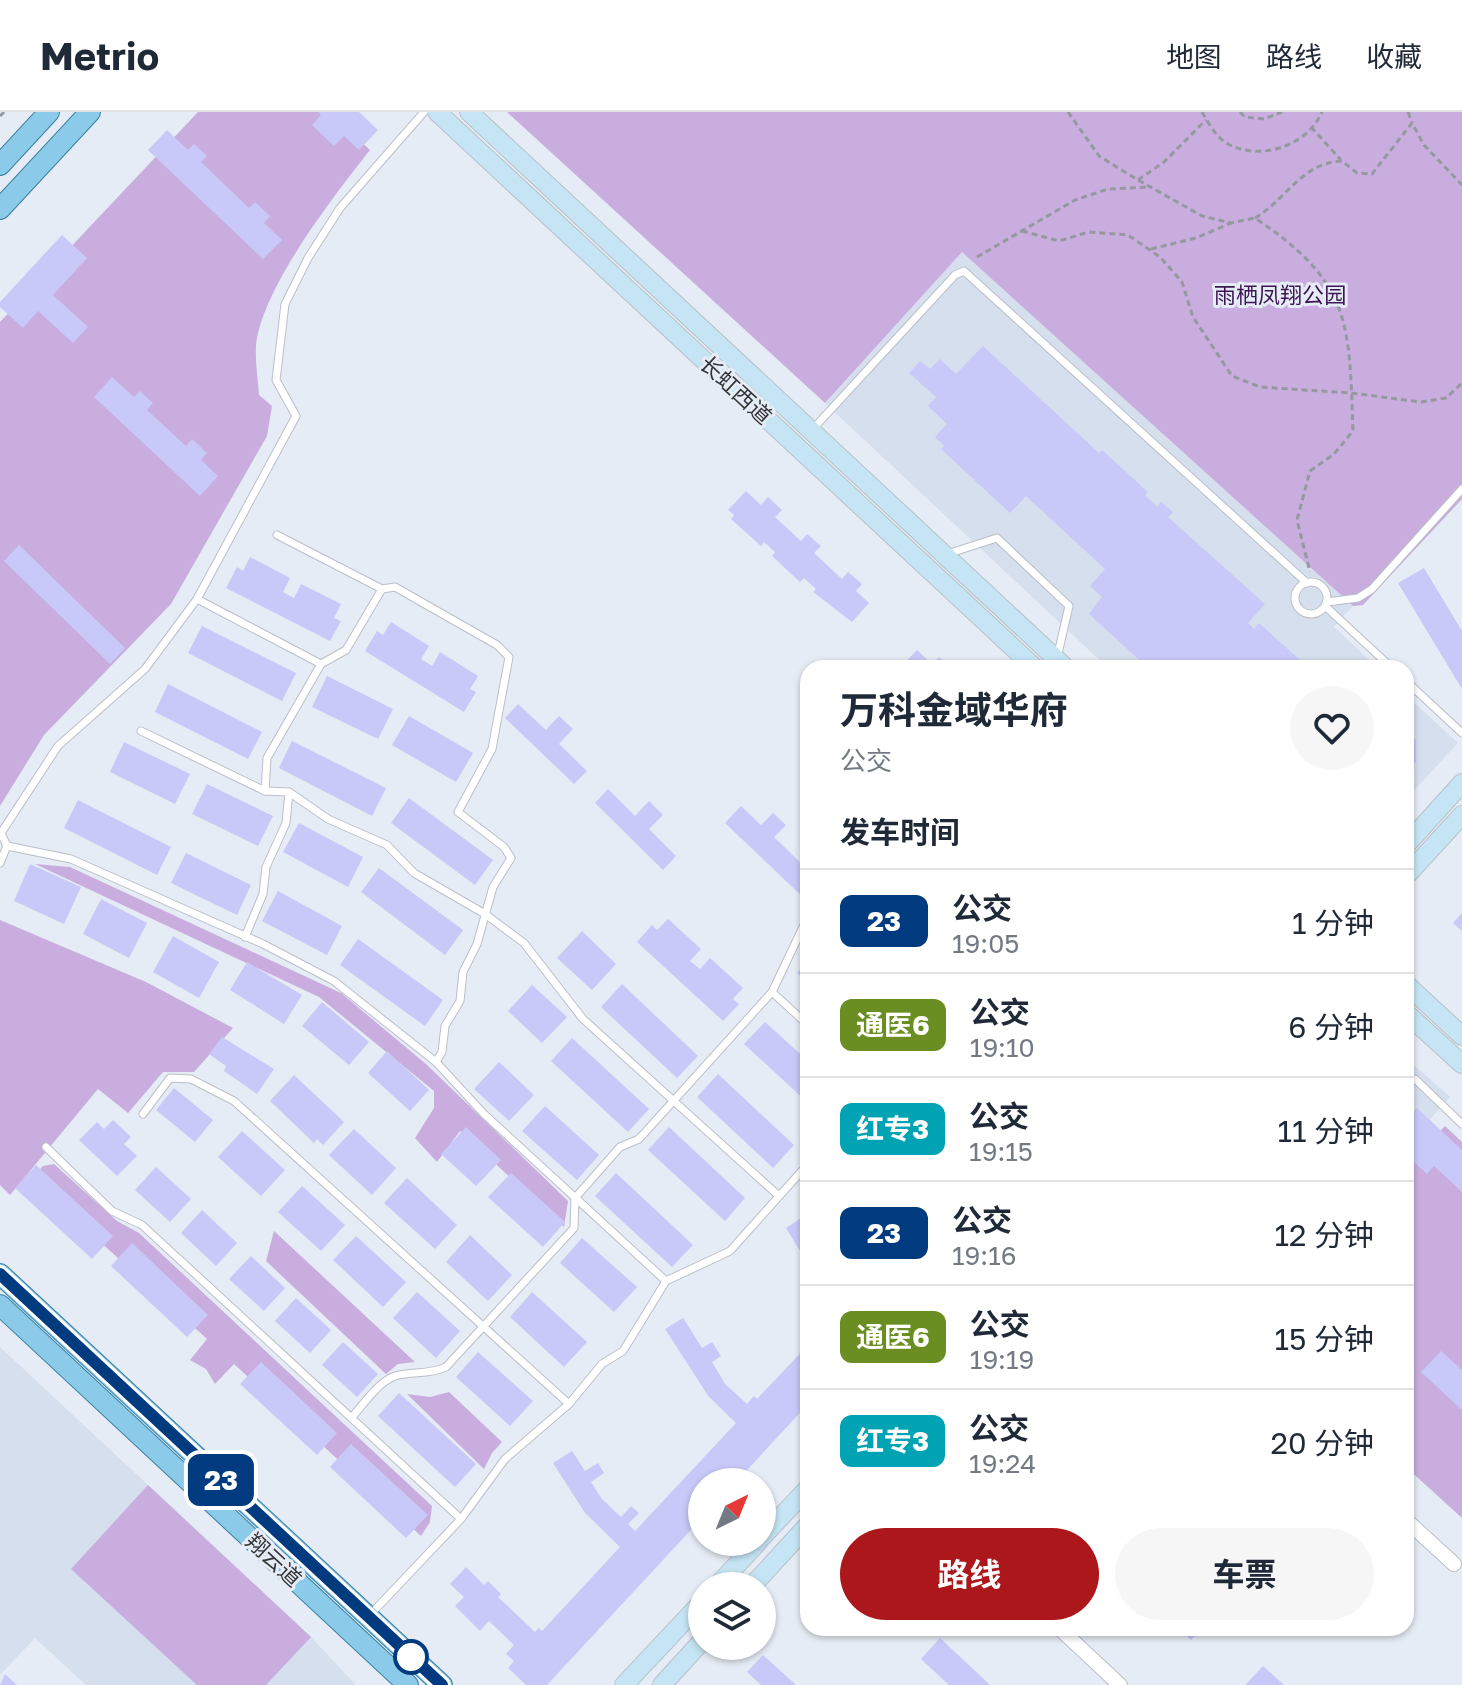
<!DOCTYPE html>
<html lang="zh">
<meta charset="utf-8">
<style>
:root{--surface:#fff;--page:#f6f6f7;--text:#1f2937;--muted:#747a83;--line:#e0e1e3;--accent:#ab171a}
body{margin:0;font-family:"Golos Text","Noto Sans SC",sans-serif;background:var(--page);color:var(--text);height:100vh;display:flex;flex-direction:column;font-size:30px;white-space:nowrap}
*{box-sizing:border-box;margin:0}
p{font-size:26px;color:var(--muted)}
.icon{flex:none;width:44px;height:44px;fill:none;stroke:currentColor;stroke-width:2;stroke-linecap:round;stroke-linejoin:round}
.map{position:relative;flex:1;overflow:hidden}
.sheet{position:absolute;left:800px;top:548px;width:614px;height:976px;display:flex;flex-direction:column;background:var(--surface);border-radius:24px;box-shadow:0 2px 6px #0004}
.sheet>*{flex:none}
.badge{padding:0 16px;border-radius:12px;font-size:28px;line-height:52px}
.needle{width:52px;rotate:43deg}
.tools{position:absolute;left:688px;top:1356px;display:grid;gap:16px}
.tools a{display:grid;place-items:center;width:88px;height:88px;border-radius:50%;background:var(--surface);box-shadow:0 2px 6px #0004;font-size:40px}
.map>.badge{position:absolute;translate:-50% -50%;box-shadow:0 0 0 4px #fff}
h2{padding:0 40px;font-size:30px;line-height:72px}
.round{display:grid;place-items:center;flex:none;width:84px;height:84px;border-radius:42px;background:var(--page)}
.overview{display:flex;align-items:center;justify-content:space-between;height:136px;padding:0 40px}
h1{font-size:38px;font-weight:700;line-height:60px}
.cta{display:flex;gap:16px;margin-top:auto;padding:16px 40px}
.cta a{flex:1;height:92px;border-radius:48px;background:var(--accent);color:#fff;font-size:32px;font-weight:700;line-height:92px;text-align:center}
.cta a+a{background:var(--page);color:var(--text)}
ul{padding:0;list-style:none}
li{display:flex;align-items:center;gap:24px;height:104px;padding:0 40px;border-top:2px solid var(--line)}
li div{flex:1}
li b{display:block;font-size:30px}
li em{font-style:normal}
li .badge{min-width:88px;font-weight:700;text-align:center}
header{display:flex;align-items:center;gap:48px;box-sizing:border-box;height:112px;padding:0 40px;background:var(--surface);border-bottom:2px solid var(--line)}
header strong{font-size:38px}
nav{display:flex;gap:44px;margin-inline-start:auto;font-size:28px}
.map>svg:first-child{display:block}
</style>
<header>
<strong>Metrio</strong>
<nav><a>地图</a><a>路线</a><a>收藏</a></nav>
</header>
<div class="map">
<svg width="1462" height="1573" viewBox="0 0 1462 1573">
<rect width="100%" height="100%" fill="#e6ecf5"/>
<!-- built -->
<g fill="#d5dfed">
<path d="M962,140L1353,494L1334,515L1378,556H1108L825,291Z"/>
<path d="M1406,583L1458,631L1406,687Z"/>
<path d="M1406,946L1450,985L1406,1034Z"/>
<path d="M0,1235L311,1525L356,1573H86L35,1526L0,1563Z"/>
</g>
<!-- green -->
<g fill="#c9addf">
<path d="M198,0H329L370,38C333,85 272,164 258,221C253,239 258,264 259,283L272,294L267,324L171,492L44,623L0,694V210Z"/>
<path d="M507,0H1462V387L1363,493L1353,494L962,140L825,291Z"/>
<path d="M35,752L70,755L341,881L426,952L568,1089L564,1115L460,1019L437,1050L415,1026L434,996V979L319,885Z"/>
<path d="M0,808L146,870L233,916L194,960H163L128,1001L98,977L10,1083L0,1073Z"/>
<path d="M1445,1014L1462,1030V1406L1406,1355V1056Z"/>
<path d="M54,1052L117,1109L139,1121L432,1394L430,1410L421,1424L234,1252L215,1272L206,1257L190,1248L207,1227L31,1067L43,1054Z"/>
<path d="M274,1119L415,1250L398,1252L386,1262L266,1149Z"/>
<path d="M449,1280L502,1330L492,1341L484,1357L407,1282L430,1285Z"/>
<path d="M148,1373L311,1525L266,1573H197L71,1457Z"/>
</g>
<!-- building -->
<g fill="#c8c9f8">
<path d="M318,0H359L378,18L359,38L344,24L334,34L312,13L321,3Z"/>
<path d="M167,18L188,38L194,32L207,44L201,50L249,96L255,90L270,104L264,111L282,128L263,147L148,38Z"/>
<path d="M62,123L87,146L53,183L88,215L73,231L38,199L23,216L0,195V190Z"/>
<path d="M983,234L1099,341L1102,338L1148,380L1145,383L1157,395L1161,390L1173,400L1168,405L1265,492L1248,511L1254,517L1259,511L1300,548L1330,556H1217L1211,550L1205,556H1148L1089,502L1102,485L1090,474L1105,457L1026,384L1010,401L941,337L944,334L935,325L947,312L928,294L936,285L909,261L920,249L930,257L940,247L956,262Z"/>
<path d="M112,265L134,285L140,279L153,291L147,298L186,334L192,327L207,341L201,348L218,364L200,384L94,285Z"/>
<path d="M746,379L761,393L768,385L782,398L775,405L801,429L807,422L821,434L814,441L842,467L848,460L862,472L856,479L869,491L852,510L813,480L816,477L804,466L800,470L772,444L775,440L764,430L761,434L731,407L734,403L728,398Z"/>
<path d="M19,433L125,536L110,552L4,449Z"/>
<path d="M250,445L290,466L283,480L294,486L301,472L341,492L334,506L341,509L330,529L226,476L237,455L243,459Z"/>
<path d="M1424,456L1462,519V577L1398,471Z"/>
<path d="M391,510L429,534L421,547L432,554L440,540L478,564L470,577L476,580L464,600L365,539L377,519L383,523Z"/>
<path d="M202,514L296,561L282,589L188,541Z"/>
<path d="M917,538L932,552L939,545L952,556H900Z"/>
<path d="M327,564L393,597L378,627L312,595Z"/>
<path d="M168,572L262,620L248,647L155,600Z"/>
<path d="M518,592L546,618L559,604L573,617L559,632L587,659L574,672L505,606Z"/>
<path d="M409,604L473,641L456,670L392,633Z"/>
<path d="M1406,620L1416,628V650L1406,660Z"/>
<path d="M292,629L386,676L372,704L279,656Z"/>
<path d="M124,630L190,662L175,692L110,660Z"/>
<path d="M207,672L273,704L258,734L192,702Z"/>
<path d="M608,677L635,704L649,689L663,703L649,717L676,744L663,758L595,691Z"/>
<path d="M409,686L493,748L475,773L391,711Z"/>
<path d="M78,688L171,735L157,763L64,716Z"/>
<path d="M741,694L761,713L773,701L786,713L774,725L808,758V790L725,711Z"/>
<path d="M299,711L363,745L348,775L283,740Z"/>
<path d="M186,741L251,773L237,803L171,771Z"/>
<path d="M30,752L81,775L64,812L14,789Z"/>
<path d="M379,756L463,818L445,843L361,780Z"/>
<path d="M278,779L342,814L327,843L262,809Z"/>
<path d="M101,787L147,811L129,846L83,822Z"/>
<path d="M1462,801V819L1453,811Z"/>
<path d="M668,807L701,837L690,849L700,857L710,846L743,876L733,887L739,892L723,909L637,830L652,813L657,818Z"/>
<path d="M582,819L616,852L592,878L557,846Z"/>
<path d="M173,824L219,850L199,886L153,860Z"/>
<path d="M358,827L443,888L425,914L340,853Z"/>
<path d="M808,849V872L797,861Z"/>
<path d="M247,850L302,883L284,912L230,878Z"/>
<path d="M622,872L698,944L677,966L601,895Z"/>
<path d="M532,873L567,905L542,931L508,899Z"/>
<path d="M322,890L369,930L349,953L302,914Z"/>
<path d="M765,910L808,949V991L744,932Z"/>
<path d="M222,925L274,957L257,982L224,959L226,954L209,942Z"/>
<path d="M572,926L649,997L628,1020L551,949Z"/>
<path d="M387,939L429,978L410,999L368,961Z"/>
<path d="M499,950L534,983L509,1009L474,977Z"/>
<path d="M718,962L794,1033L773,1056L697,985Z"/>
<path d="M294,963L344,1010L323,1033L317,1027L314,1031L270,989Z"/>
<path d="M174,976L213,1008L195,1030L156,998Z"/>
<path d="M545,994L599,1043L577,1068L522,1019Z"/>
<path d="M1417,996L1462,1038V1080L1434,1054L1427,1062L1406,1043L1412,1033L1406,1027V1008Z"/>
<path d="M113,1008L131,1025L124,1032L137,1044L117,1064L79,1028L97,1010L104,1017Z"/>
<path d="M466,1015L501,1048L476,1074L441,1042Z"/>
<path d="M669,1015L745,1086L725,1109L648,1038Z"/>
<path d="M354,1017L396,1056L372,1083L329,1043Z"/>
<path d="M242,1019L285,1058L261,1084L218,1045Z"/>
<path d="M36,1053L113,1124L92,1147L15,1076Z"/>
<path d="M156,1055L191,1087L170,1110L135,1078Z"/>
<path d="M511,1061L565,1110L543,1135L488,1085Z"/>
<path d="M616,1061L693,1133L672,1155L595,1084Z"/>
<path d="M407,1066L457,1113L435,1137L384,1091Z"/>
<path d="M302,1074L345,1113L321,1139L278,1100Z"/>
<path d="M202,1098L237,1131L216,1154L181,1121Z"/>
<path d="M804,1104L808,1110V1152L786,1116Z"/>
<path d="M470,1123L512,1163L488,1189L446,1150Z"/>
<path d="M356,1124L406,1170L383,1195L333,1148Z"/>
<path d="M582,1126L637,1175L614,1200L560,1151Z"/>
<path d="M132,1131L208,1203L187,1225L111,1154Z"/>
<path d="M251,1144L285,1176L264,1199L229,1167Z"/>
<path d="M417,1180L460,1219L436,1246L393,1206Z"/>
<path d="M532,1180L587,1230L564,1255L510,1205Z"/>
<path d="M296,1186L331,1218L310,1241L275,1209Z"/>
<path d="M683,1206L702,1236L712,1230L721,1244L712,1250L725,1272L747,1292L754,1284L757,1287L808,1233V1292L736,1370H702V1406L547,1573H526L508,1556L514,1549L506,1542L514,1533L489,1509L480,1519L455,1494L464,1485L450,1472L466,1455L484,1473L488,1469L501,1482L498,1485L535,1520L539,1516L542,1519L620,1435L585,1401L553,1351L572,1339L585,1359L598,1351L604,1361L591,1370L602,1387L621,1405L631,1394L639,1401L628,1412L635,1419L736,1311L709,1285L665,1217Z"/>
<path d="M343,1230L378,1262L357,1285L322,1253Z"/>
<path d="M1441,1239L1462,1258V1298L1421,1260Z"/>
<path d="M478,1240L533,1289L510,1314L456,1265Z"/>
<path d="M261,1250L337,1321L317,1343L240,1272Z"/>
<path d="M399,1281L476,1352L455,1375L378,1304Z"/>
<path d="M351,1332L428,1403L406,1426L330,1355Z"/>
<path d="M1178,1516H1202L1191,1528Z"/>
<path d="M940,1526L990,1573H949L921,1547Z"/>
<path d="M763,1543L796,1573H761L747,1560Z"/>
<path d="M1263,1554L1284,1573H1245Z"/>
<path d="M5,1562L17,1573H0Z"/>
</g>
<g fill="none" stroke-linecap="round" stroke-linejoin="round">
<defs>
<g id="lane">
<path d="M811,319L955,163L964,159L1307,471"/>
<path d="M277,423L382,477L395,475L497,533L509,545L492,637L458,700L504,735L511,746L493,775L477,832L463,860L460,889L445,914L442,940L436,950"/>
<path d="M947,442L997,426L1069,494L1057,546"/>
<circle cx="1311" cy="486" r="16"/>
<path d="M197,487L321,552"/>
<path d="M1327,490L1358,486L1372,477L1462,377"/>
<path d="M1325,494L1392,556"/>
<path d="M1406,569L1462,621"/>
<path d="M141,619L265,679L289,680L328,707L387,733L414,761L485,802L524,831L583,907L779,1084"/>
<path d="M265,679L267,646L321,552L346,538L382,477"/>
<path d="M1,721L58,634L145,557L197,487L296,304L276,268L285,192L308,146L340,96L424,0"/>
<path d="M7,734L71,747L263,832L334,869L436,950L484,1002L666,1169"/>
<path d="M0,751L7,734L1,721"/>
<path d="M245,825L263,782L266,755L286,711L289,680"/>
<path d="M772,880L808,913"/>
<path d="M1406,970L1415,967L1462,1012"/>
<path d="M143,1002L170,966L191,967L234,989L569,1292"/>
<path d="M46,1035L112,1099L142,1113L461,1407"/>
<path d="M352,1305C364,1292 378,1270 395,1264C412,1259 429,1263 446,1255L574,1116L575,1086L620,1035L639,1027L772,880L803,815"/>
<path d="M369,1504L461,1407L505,1347L569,1292L602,1252L623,1239L666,1169L730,1139L808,1052"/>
</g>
<g id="street">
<path d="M1406,1408L1454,1452"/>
<path d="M1059,1516L1120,1573"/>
</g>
<g id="secondary">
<path d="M437,0L1035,556"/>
<path d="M469,0L1066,556"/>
<path d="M1406,733L1462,671"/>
<path d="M1406,764L1462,703"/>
<path d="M1406,872L1462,924"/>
<path d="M1406,901L1462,952"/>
<path d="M762,1425L808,1376"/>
<path d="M717,1474L758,1430"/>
<path d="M752,1474L808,1413"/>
<path d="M624,1573L702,1490"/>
<path d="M662,1573L702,1529"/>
</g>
<g id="primary">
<path d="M0,53L49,0"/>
<path d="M0,97L90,0"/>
<path d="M0,1162L442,1573"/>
<path d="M0,1193L408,1573"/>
</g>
</defs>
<!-- lane casing -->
<use href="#lane" stroke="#babfc8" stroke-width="9"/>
<!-- street casing -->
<use href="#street" stroke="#babfc8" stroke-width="16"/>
<!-- secondary casing -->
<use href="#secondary" stroke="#babfc8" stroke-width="20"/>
<!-- primary casing -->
<use href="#primary" stroke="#397fa1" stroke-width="22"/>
<!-- path -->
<g stroke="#95999f" stroke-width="3" stroke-dasharray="6 4" stroke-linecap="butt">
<path d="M1068,0L1099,44L1138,68L1202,104L1231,111L1255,106C1352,171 1349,211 1353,319L1334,342L1310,359L1297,408L1310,460"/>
<path d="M1202,0C1209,12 1217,27 1230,33C1262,49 1308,33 1322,0"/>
<path d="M1240,0L1245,5L1264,7L1282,0"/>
<path d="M1408,0L1412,11"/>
<path d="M0,4L4,0"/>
<path d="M1311,15L1341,48"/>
<path d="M1138,68L1164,50L1206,8"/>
<path d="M1255,106C1287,87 1301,51 1342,49L1357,61L1372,62L1412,11L1424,33L1462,73"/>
<path d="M1022,119L1059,129L1089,120L1128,123L1160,145L1182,170L1193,205L1232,264L1260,275L1351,281L1421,290L1446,286L1462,271"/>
<path d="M1151,137L1196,126L1231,111"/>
<path d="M977,145L1075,88L1108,77L1152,75"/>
</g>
<!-- lane -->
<use href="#lane" stroke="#fff" stroke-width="7"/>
<!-- street -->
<use href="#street" stroke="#fff" stroke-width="14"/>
<!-- secondary -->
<use href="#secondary" stroke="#c5e5f4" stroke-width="18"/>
<!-- primary -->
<use href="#primary" stroke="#8bcbe9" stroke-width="20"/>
</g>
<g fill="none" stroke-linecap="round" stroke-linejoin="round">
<defs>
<path id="line" d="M0,1162L442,1573"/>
</defs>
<!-- line casing -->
<use href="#line" stroke="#fff" stroke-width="18"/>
<!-- line -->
<use href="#line" stroke="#003b80" stroke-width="12"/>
</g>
<!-- markers -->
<circle fill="#fff" stroke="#003b80" stroke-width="4" cx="411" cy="1545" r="16"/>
<g text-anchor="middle" stroke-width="6" stroke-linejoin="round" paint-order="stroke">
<!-- park labels -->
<g font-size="22" fill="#3d1555" stroke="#e6ecf5">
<text x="1280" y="191">雨栖凤翔公园</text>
</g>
<!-- street labels -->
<g font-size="22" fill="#323437" stroke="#e6ecf5">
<text transform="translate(736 278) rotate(43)" y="8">长虹西道</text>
<text transform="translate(274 1448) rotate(43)" y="8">翔云道</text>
</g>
</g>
</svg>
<div class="tools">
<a><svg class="needle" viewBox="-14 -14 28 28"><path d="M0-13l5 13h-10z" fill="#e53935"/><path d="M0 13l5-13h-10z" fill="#747a83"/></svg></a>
<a><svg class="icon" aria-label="layers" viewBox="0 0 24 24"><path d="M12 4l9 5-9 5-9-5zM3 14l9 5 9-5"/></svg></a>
</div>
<b class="badge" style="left:221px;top:1368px;background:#003b80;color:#fff">23</b>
<section class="sheet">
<div class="overview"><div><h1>万科金域华府</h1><p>公交</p></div><a class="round"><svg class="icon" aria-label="heart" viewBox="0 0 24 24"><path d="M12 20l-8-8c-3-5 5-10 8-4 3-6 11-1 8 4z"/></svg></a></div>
<h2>发车时间</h2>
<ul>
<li><span class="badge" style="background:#003b80;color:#fff">23</span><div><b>公交</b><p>19:05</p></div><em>1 分钟</em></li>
<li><span class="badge" style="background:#6b8e23;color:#fff">通医6</span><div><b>公交</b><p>19:10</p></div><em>6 分钟</em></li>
<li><span class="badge" style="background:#00a3b4;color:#fff">红专3</span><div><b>公交</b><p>19:15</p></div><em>11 分钟</em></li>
<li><span class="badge" style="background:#003b80;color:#fff">23</span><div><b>公交</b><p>19:16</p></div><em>12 分钟</em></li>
<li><span class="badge" style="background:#6b8e23;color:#fff">通医6</span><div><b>公交</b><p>19:19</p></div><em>15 分钟</em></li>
<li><span class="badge" style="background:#00a3b4;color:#fff">红专3</span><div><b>公交</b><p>19:24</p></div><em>20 分钟</em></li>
</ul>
<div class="cta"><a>路线</a><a>车票</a></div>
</section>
</div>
